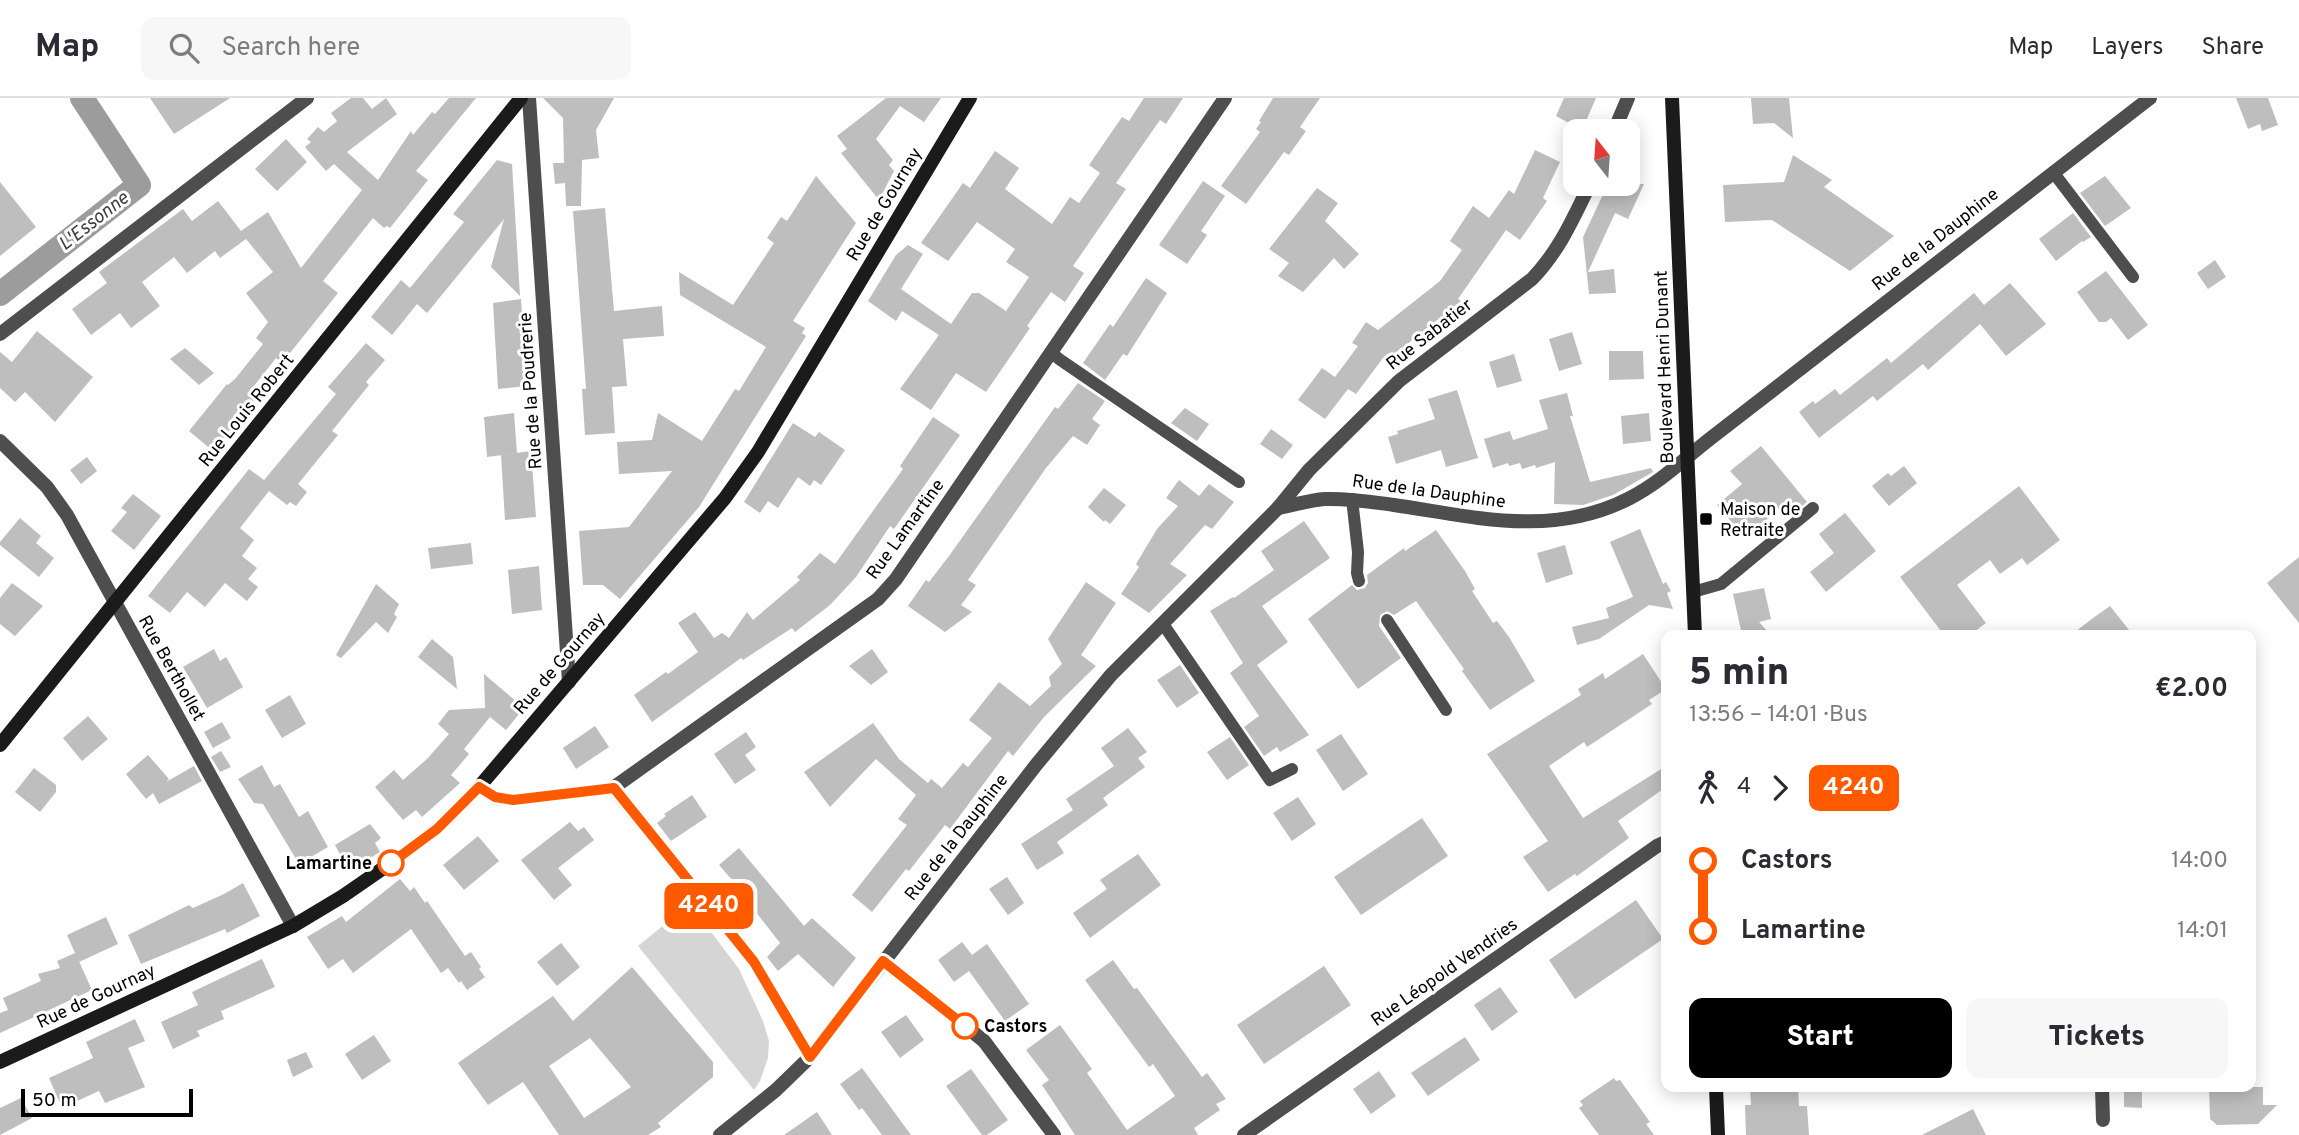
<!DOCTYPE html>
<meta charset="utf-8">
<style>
:root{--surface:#fff;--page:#f7f7f7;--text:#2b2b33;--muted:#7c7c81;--line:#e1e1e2;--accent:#000}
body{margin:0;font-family:Overpass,sans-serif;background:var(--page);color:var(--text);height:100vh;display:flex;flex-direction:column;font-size:26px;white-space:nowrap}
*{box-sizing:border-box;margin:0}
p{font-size:23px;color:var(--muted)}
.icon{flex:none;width:38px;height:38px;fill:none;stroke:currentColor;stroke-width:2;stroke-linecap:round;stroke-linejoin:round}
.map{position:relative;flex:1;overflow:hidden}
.panel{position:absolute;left:1661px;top:532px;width:595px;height:462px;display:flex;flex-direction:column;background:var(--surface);border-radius:14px;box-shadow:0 4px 18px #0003}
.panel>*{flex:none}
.badge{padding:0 14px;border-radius:10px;font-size:24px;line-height:46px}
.needle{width:46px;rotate:343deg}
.controls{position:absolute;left:1563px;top:21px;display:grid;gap:14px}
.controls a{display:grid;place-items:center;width:77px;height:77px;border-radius:14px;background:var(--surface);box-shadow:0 4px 18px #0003;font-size:35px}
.scale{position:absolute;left:21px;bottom:18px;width:172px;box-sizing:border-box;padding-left:7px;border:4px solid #000;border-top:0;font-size:19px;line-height:24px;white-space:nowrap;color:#000;-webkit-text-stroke:5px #fff;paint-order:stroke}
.map>.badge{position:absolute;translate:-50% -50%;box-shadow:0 0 0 4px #fff}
.legs{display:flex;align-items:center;gap:10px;height:77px;padding:0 28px;font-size:23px}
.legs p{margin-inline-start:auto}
.headline{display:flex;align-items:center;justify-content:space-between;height:119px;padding:0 28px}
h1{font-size:38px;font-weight:800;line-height:52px}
.button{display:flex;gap:14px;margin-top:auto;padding:14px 28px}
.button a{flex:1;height:80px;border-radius:14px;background:var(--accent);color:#fff;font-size:28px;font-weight:800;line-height:80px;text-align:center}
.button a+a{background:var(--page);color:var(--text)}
ul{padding:0 28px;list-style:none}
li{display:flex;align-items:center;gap:24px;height:70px;font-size:26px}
li i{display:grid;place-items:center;width:10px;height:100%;margin:0 9px;background:currentColor}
li i::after{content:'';width:18px;height:18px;margin:-9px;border:5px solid;border-radius:50%;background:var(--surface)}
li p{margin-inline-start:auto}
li:first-child i{background:linear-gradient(#0000 50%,currentColor 0)}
li:last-child i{background:linear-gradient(currentColor 50%,#0000 0)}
header{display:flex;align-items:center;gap:42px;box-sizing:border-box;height:98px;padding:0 35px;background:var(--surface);border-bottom:2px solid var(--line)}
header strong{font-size:33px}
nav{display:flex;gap:38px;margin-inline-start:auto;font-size:24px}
.search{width:490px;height:63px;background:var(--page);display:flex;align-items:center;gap:18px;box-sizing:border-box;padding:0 24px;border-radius:14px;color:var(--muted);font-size:26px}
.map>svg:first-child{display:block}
</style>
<header>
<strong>Map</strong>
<div class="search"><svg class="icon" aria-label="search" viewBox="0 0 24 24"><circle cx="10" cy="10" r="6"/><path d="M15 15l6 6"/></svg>Search here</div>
<nav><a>Map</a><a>Layers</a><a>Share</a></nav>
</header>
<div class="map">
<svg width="2299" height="1037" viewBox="0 0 2299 1037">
<rect width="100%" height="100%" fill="#fff"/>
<!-- green -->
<path fill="#d5d5d5" d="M690,806L739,871L763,923L769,943L768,960L760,983L754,992L638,848Z"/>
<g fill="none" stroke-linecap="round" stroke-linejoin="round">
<!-- canal -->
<path stroke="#9c9c9c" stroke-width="24" d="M0,196L139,87L82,0"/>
</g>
<!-- building -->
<g fill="#bebebe" fill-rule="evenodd">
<path d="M150,0H230L174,36Z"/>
<path d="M351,0H363L372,11L386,0L397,16L347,54L378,82L411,33L413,37L432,14L435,16L449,0H476L416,73L428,82L390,130L387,128L384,130L373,120L323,183L338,195L282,265L276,260L250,293L257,298L213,353L189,333L227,286L228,287L235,281L263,246L256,240L268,224L246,195L273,174L246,141L220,160L215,153L187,175L174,159L142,184L160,208L131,230L120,215L91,237L72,211L107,185L99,174L183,111L192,123L218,103L241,133L268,114L301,170L362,92L334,66L326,73L305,49L311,44L307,41L318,29L324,34L337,23L331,15Z"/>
<path d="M543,0H614L596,32L599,60L582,62L581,108H566L565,85L555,86L553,65H564L563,20Z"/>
<path d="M886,0H941L924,24L900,8L876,41L893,62L889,67L894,73L879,102L841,55L847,51L837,38Z"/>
<path d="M1144,0H1183L1166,26L1160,22L1116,85L1126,91L1073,168L1084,175L1065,204L1051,194L1027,228L1030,230L986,294L956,275L931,312L900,291L939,237L902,213L896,223L868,203L896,157L908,147L923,156L901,191L951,226L972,195H979L1006,213L1029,179L1006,164L1015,151L977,124L948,163L921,145L963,85L970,90L995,53L1019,70L1005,91L1052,126L1070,99L1079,105L1100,75L1089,67L1122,19L1129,23Z"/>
<path d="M1273,0H1320L1300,29L1306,33L1289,57L1284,54L1246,106L1221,88L1260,34L1256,31L1261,24L1259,23Z"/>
<path d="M1564,0H1596L1582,32L1556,18Z"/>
<path d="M1751,0H1789L1793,40L1774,25L1753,26Z"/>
<path d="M2236,0H2268L2278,27L2262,33L2260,26L2248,31Z"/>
<path d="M286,41L307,64L277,93L255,71Z"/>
<path d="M1535,52L1560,64L1543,100L1547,103L1520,142L1506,132L1458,201L1461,203L1386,263L1383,260L1356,296L1348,291L1325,321L1298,302L1322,270L1335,279L1358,248L1352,245L1366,224L1378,232L1440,183L1462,152L1450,143L1473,108L1489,120L1509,92L1514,96Z"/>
<path d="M1793,57L1832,82L1824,89L1894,138L1850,173L1772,122L1725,124L1723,87L1784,84Z"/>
<path d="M497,62L512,66L520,198L491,169L504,121L427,215L417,206L392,237L371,219L401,182L410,190L464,124L453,116Z"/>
<path d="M816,78L856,125L793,223L805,230L802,235L806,238L699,409L620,501L603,487H583L579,433L629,429L672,373L619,376L617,344L652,342L658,315L702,343L735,291L739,293L766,249L680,197L679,174L733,207L774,145L767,140L781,119L787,123Z"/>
<path d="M2105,78L2131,110L2105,128L2080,95Z"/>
<path d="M1203,83L1225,98L1201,133L1207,137L1187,166L1159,147Z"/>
<path d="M0,84L36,129L0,158Z"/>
<path d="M1608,86H1644L1628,121L1615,115L1588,174L1614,171L1616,195L1589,196L1583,139Z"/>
<path d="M1317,90L1338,105L1325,123L1359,156L1344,171L1334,160L1303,194L1278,178L1289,165L1269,151Z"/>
<path d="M605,110L614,213L662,208L664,238L623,241L627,288L612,289L615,335L585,337L582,291H586L573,113Z"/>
<path d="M2073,115L2091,139L2083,144L2082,143L2056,163L2039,141Z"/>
<path d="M2215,162L2226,179L2208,191L2197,175Z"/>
<path d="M2106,173L2148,227L2128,242L2111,220L2106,224H2099L2077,194Z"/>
<path d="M1146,180L1167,195L1127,258L1123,256L1105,282L1083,265L1110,226L1113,229Z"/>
<path d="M2010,185L2046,226L2006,258L1980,226L1928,272L1923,266L1877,303L1873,298L1819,340L1799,314L1813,303L1815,306L1835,291L1840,297L1887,260L1891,265L1974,195L1984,207Z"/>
<path d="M521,201L527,288L498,291L493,205Z"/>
<path d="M37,233L93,279L55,324L25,294L15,304L0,290V254L12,264Z"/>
<path d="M1572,234L1582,266L1559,273L1549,241Z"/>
<path d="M366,245L385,262L366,284L369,287L332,333L338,337L298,386L307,394L296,408L290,404L287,407L269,393L240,430L254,442L242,458L257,470L248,481L258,489L247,503L225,485L205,509L187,494L170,515L148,498L249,371L264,382L336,296L328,289Z"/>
<path d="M185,250L214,275L199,287L170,261Z"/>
<path d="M1609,253H1643L1644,281L1609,282Z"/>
<path d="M1514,256L1522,283L1497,290L1489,264Z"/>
<path d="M1078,285L1105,303L1092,321L1100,327L1087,347L1073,338L1046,370L968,482L976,487L961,507L972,514L945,534L908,508L926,482L929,484L949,458L1055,309L1058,311Z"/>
<path d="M1457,292L1478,360L1446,369L1441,352L1396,366L1388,339L1398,336L1397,333L1435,321L1428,301Z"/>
<path d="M1567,295L1573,318H1570L1590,384L1651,370L1653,374L1613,397L1583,407L1554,406L1555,364L1536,370L1535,367L1522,371L1520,365L1509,368L1508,365L1493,370L1484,341L1510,333L1513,342L1548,331L1539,302Z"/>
<path d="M1185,310L1209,326L1197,343L1171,325Z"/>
<path d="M514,315L517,355L487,359L484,319Z"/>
<path d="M1649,315L1651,343L1623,346L1621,318Z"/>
<path d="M933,319L960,337L894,431L890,428L856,479L830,507L795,534L792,530L743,562L741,560L652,624L634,597L666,574L668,576L698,554L678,525L695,514L714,540L722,535L729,540L747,514L753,522L800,482L797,479L820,455L835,466L903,371L900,368Z"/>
<path d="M793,325L815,339L819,334L845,352L821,387L814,382L810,388L798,379L778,410L768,403L760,415L744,404Z"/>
<path d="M1271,331L1293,347L1282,361L1260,346Z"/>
<path d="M1761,348L1807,404L1788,419L1780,410L1745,440L1717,407L1742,386L1730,373Z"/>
<path d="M531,353L536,419L505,422L501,357Z"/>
<path d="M87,359L97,373L81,386L70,372Z"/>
<path d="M1904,368L1917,385L1889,408L1872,388L1888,375L1891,378Z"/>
<path d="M1179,382L1199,398L1209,386L1234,404L1212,431L1205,427L1170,466L1187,477L1149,515L1121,496L1139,469L1136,466L1157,431L1178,408L1166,400Z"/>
<path d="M2019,388L2060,442L2027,467L2022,460L2000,476L1990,462L1957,487L1986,525L1970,537H1944L1900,479Z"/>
<path d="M1104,390L1126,407L1110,426L1105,422L1104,424L1088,409Z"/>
<path d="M133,396L161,418L134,452L111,433L127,414L121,410Z"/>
<path d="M1845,415L1876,453L1826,494L1810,474L1834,455L1819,436Z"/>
<path d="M20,420L41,438L36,445L54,460L39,479L0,447V444Z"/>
<path d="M1304,423L1330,460L1262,508L1288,544L1257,567L1309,637L1280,654L1277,649L1264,658L1244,629L1259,618L1230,575L1243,565L1210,513L1233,499L1234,500L1274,472L1261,453Z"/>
<path d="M1640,431L1663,486L1666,484L1671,493L1667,495L1673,511L1649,507L1599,541L1577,547L1572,529L1609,520L1606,510L1633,499L1610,444Z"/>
<path d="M1436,432L1465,473L1475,491L1472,493L1493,525L1497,523L1509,539L1535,583L1490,612L1462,573L1464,571L1416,503L1394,517L1387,513L1380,517L1379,528L1401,560L1358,591L1308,521L1352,487L1357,492L1365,490L1368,485L1367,477L1404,450L1405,453Z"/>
<path d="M471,445L473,466L431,471L428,450Z"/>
<path d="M1565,447L1573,476L1546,485L1537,455Z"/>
<path d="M2299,459V525L2267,485Z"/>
<path d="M539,468L542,512L512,516L508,472Z"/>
<path d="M1086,484L1116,505L1081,557L1096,568L1044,619L1013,658L1008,653L950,731L945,727L909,773L906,771L872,814L852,797L907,727L898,721L916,697L876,661L830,709L804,674L873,625L899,661L928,685L931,681L942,690L963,665L968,669L992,640L969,622L999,584L1030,608L1051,588L1049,579L1062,566L1048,541Z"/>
<path d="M12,485L43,508L15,538L0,526V500Z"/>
<path d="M376,486L399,506L394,516L397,519L388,535L376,524L341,560L336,557Z"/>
<path d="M1764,490L1771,521L1759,524L1771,537H1742L1733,496Z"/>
<path d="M2110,508L2133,537H2071L2093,520Z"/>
<path d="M432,541L453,559L457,591L418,559Z"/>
<path d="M214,551L220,563L226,559L243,589L207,610L183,569Z"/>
<path d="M872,551L888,574L871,587L849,568Z"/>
<path d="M1643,556L1666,591L1649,602L1652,606L1587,649L1584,644L1549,668L1583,720L1666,668V689L1618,723L1629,740L1577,778L1575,776L1548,794L1523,759L1548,743L1487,656L1581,597L1578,591L1603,575L1605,581Z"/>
<path d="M1180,567L1199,595L1177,610L1157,582Z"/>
<path d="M484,576L524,610L506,632L490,619L464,651L469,656L451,677L460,685L422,719L416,712L403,722L375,689L394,672L403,682L427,661L449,636L438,626L449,612L485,610Z"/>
<path d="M290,597L306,626L282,640L265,612Z"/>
<path d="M88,618L108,641L82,663L63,640Z"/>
<path d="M222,624L231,640L213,650L204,634Z"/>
<path d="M595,628L609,649L576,671L563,650Z"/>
<path d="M1128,630L1147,654L1138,660L1145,669L1103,700L1108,707L1057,744L1064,755L1037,772L1021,746L1073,712L1066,701L1114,668L1101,650Z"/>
<path d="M746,634L756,649L745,657L756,672L735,686L714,656Z"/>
<path d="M1341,636L1368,676L1343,693L1316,652Z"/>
<path d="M1230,639L1249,667L1227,682L1207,654Z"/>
<path d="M221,653L231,669L220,674L211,659Z"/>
<path d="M148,657L169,681L166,684L194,668L202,683L159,706L153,695L146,701L126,676Z"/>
<path d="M262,667L274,689L280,686L299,719L308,713L328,749L299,766L263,706L254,705L238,681Z"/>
<path d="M34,670L56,687V694L40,714L15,694Z"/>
<path d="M692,697L707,719L671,743L657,725L666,718L664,716Z"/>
<path d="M1298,699L1316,726L1292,743L1273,715Z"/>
<path d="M1422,720L1448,758L1361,817L1334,779Z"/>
<path d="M570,724L578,733L584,729L594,742L558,770L572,787L554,802L521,762Z"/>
<path d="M370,726L381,740L375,745L380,754L349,773L335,747Z"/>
<path d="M478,738L499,763L464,792L443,767Z"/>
<path d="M739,750L804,828L812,820L856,860L833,889L798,856L778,873L767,859L780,845L752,809L754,807L719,767Z"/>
<path d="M1138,756L1161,787L1090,840L1073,815L1107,791L1100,782Z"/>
<path d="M1007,779L1024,805L1008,817L989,791Z"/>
<path d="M400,781L410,793L414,789L425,805L427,803L465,858L471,854L481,869L479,871L485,879L467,892L461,883L459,885L448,870L441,875L411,831L353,875L343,861L328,871L307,839L342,818L346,824Z"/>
<path d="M243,785L260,818L227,835L225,831L141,866L128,837L189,807L193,810L224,796Z"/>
<path d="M1636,802L1663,841L1575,901L1549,862Z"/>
<path d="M106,819L118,846L79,864L77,859L92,892L0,935V915L8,912L3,900L41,883L38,876L60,870L57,863L75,855L67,837Z"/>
<path d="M962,844L972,857L987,846L1029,906L1005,923L969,873L954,884L938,862Z"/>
<path d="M561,845L580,869L557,888L537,864Z"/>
<path d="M262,861L275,889L221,913L224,921L197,933L200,938L173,951L161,924L198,907L192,894Z"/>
<path d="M1113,862L1134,891L1137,890L1202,979L1207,975L1226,1001L1216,1006L1220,1012L1194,1030L1198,1037H1075L1042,987L1049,982L1026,952L1060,927L1092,971L1087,975L1127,1032L1175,998L1153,966L1149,969L1085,882Z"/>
<path d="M1324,868L1351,907L1264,966L1237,927Z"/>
<path d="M632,869L713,964V979L658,1025L661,1029L648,1037H559L523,984L488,1007L458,965L553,898L573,923ZM590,940L631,989L584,1020L549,968Z"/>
<path d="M1500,889L1518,914L1492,933L1474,907Z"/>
<path d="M906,917L924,942L900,960L881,934Z"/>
<path d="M135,921L145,943L128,950L145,989L105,1005L99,993L62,1010L49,980L93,960L86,944Z"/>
<path d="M374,937L391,963L362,982L345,956Z"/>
<path d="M1465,939L1480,962L1428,998L1411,975Z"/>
<path d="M306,954L313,969L293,979L287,962Z"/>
<path d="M862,970L911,1037H882L862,1010L859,1012L840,986Z"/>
<path d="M971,971L1008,1022L987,1037H982L946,988Z"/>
<path d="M1379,973L1396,998L1371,1016L1353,991Z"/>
<path d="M1614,980L1616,983L1620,982L1650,1024L1646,1026L1654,1037H1599L1579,1010L1583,1007L1580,1003Z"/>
<path d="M1750,989H1798L1799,1008H1807L1809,1037H1746L1745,1007H1751Z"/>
<path d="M2209,989H2263V1007H2277L2258,1026L2217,1027L2210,1021Z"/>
<path d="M2124,990L2142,991V1010L2124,1009Z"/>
<path d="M21,1000L32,1020L0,1037V1010Z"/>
<path d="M1973,1011L1986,1037H1922Z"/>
<path d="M817,1014L832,1037H784Z"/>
</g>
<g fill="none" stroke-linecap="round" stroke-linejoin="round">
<!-- lane -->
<g stroke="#4e4e4e" stroke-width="12">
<path d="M2053,74L2133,179"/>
<path d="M1051,254L1059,261L1239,384"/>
<path d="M1352,401L1358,454L1357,475L1359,483"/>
<path d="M1693,494L1721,486L1813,410"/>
<path d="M1387,522L1446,612"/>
<path d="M1163,526L1270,682L1292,671"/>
</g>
<!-- street -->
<g stroke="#4e4e4e" stroke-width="14">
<path d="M529,0L569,584"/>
<path d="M1614,33L1628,0"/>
<path d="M0,236L307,0"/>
<path d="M0,343L47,389L67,417L293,828"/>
<path d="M1278,410C1294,407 1310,402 1325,401C1349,400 1372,404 1394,407C1475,419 1553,440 1630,400C1661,384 1684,361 1711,340L2150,0"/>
<path d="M479,689L495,700L513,702L613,690L878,501L896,481L1225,0"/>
<path d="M613,690L754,864L810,959"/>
<path d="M883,863L984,943L1054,1037"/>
<path d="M2102,989L2103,1022"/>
<path d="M720,1037L776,992L810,959L1036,667L1111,577L1278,410L1309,372L1399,283L1532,181C1559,153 1573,121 1590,86"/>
<path d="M1244,1037L1657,748L1666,744"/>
</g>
<!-- secondary -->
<g stroke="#1b1b1b" stroke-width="14">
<path d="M1672,0L1695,537"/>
<path d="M0,647L521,0"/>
<path d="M0,964L293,828L343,798L385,769L437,731L479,689L725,400L758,354L970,0"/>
<path d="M1716,989L1718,1037"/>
</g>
</g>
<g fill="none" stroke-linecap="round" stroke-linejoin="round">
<defs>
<path id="line-1" d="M391,765L437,731L479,689L495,699L513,702L614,690L754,864L810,959L883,863L965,928"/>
</defs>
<!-- line-1 casing -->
<use href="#line-1" stroke="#fff" stroke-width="16"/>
<!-- line-1 -->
<use href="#line-1" stroke="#ff5a00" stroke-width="10"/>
</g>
<!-- markers -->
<rect fill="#000" stroke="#fff" stroke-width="2.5" x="1699" y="414" width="14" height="14" rx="3.5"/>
<g fill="#fff" stroke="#ff5a00" stroke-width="3.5">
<circle cx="391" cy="765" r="12"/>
<circle cx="965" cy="928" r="12"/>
</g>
<g text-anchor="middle" stroke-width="6" stroke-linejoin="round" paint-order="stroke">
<!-- street labels -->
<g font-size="18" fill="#000" stroke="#fff">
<text transform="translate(884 106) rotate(-59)" y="6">Rue de Gournay</text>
<text transform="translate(1935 141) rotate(-38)" y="6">Rue de la Dauphine</text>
<text transform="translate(1429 236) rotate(-38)" y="6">Rue Sabatier</text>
<text transform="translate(1664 269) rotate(-92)" y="6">Boulevard Henri Dunant</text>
<text transform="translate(530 293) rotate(-94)" y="6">Rue de la Poudrerie</text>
<text transform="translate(246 312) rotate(-51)" y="6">Rue Louis Robert</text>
<text transform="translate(1429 393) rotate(8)" y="6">Rue de la Dauphine</text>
<text transform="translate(905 431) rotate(-54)" y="6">Rue Lamartine</text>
<text transform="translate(559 565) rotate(-49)" y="6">Rue de Gournay</text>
<text transform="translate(172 570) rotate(61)" y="6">Rue Berthollet</text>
<text transform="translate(956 739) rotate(-52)" y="6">Rue de la Dauphine</text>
<text transform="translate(1444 874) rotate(-35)" y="6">Rue Léopold Vendries</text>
<text transform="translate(96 898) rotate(-25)" y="6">Rue de Gournay</text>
</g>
<!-- poi labels -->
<g font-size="18" fill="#000" stroke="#fff" text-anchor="start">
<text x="1720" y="417">Maison de<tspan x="1720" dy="21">Retraite</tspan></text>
</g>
<!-- stop labels -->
<g font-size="18" font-weight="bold" fill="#000" stroke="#fff" text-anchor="end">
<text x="372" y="771">Lamartine</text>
<text x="984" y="934" text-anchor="start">Castors</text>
</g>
<!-- water labels -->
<g font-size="19" font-style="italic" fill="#3d3d3d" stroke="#fff">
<text transform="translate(93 122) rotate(-38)" y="7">L'Essonne</text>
</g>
</g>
</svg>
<div class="controls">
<a><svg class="needle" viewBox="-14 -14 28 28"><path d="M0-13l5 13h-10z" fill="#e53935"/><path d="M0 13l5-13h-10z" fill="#7c7c81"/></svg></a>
</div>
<div class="scale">50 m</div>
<b class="badge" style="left:709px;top:808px;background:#ff5a00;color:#fff">4240</b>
<section class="panel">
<div class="headline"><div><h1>5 min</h1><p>13:56 – 14:01 · Bus</p></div><b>€2.00</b></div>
<div class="legs"><svg class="icon" aria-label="walk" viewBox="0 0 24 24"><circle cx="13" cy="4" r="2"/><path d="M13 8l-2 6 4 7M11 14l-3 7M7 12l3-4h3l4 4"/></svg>4<svg class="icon" aria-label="forward" viewBox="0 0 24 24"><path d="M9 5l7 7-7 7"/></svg><b class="badge" style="background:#ff5a00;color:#fff">4240</b></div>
<ul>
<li><i style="color:#ff5a00"></i><b>Castors</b><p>14:00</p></li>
<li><i style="color:#ff5a00"></i><b>Lamartine</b><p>14:01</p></li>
</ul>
<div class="button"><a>Start</a><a>Tickets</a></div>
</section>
</div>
